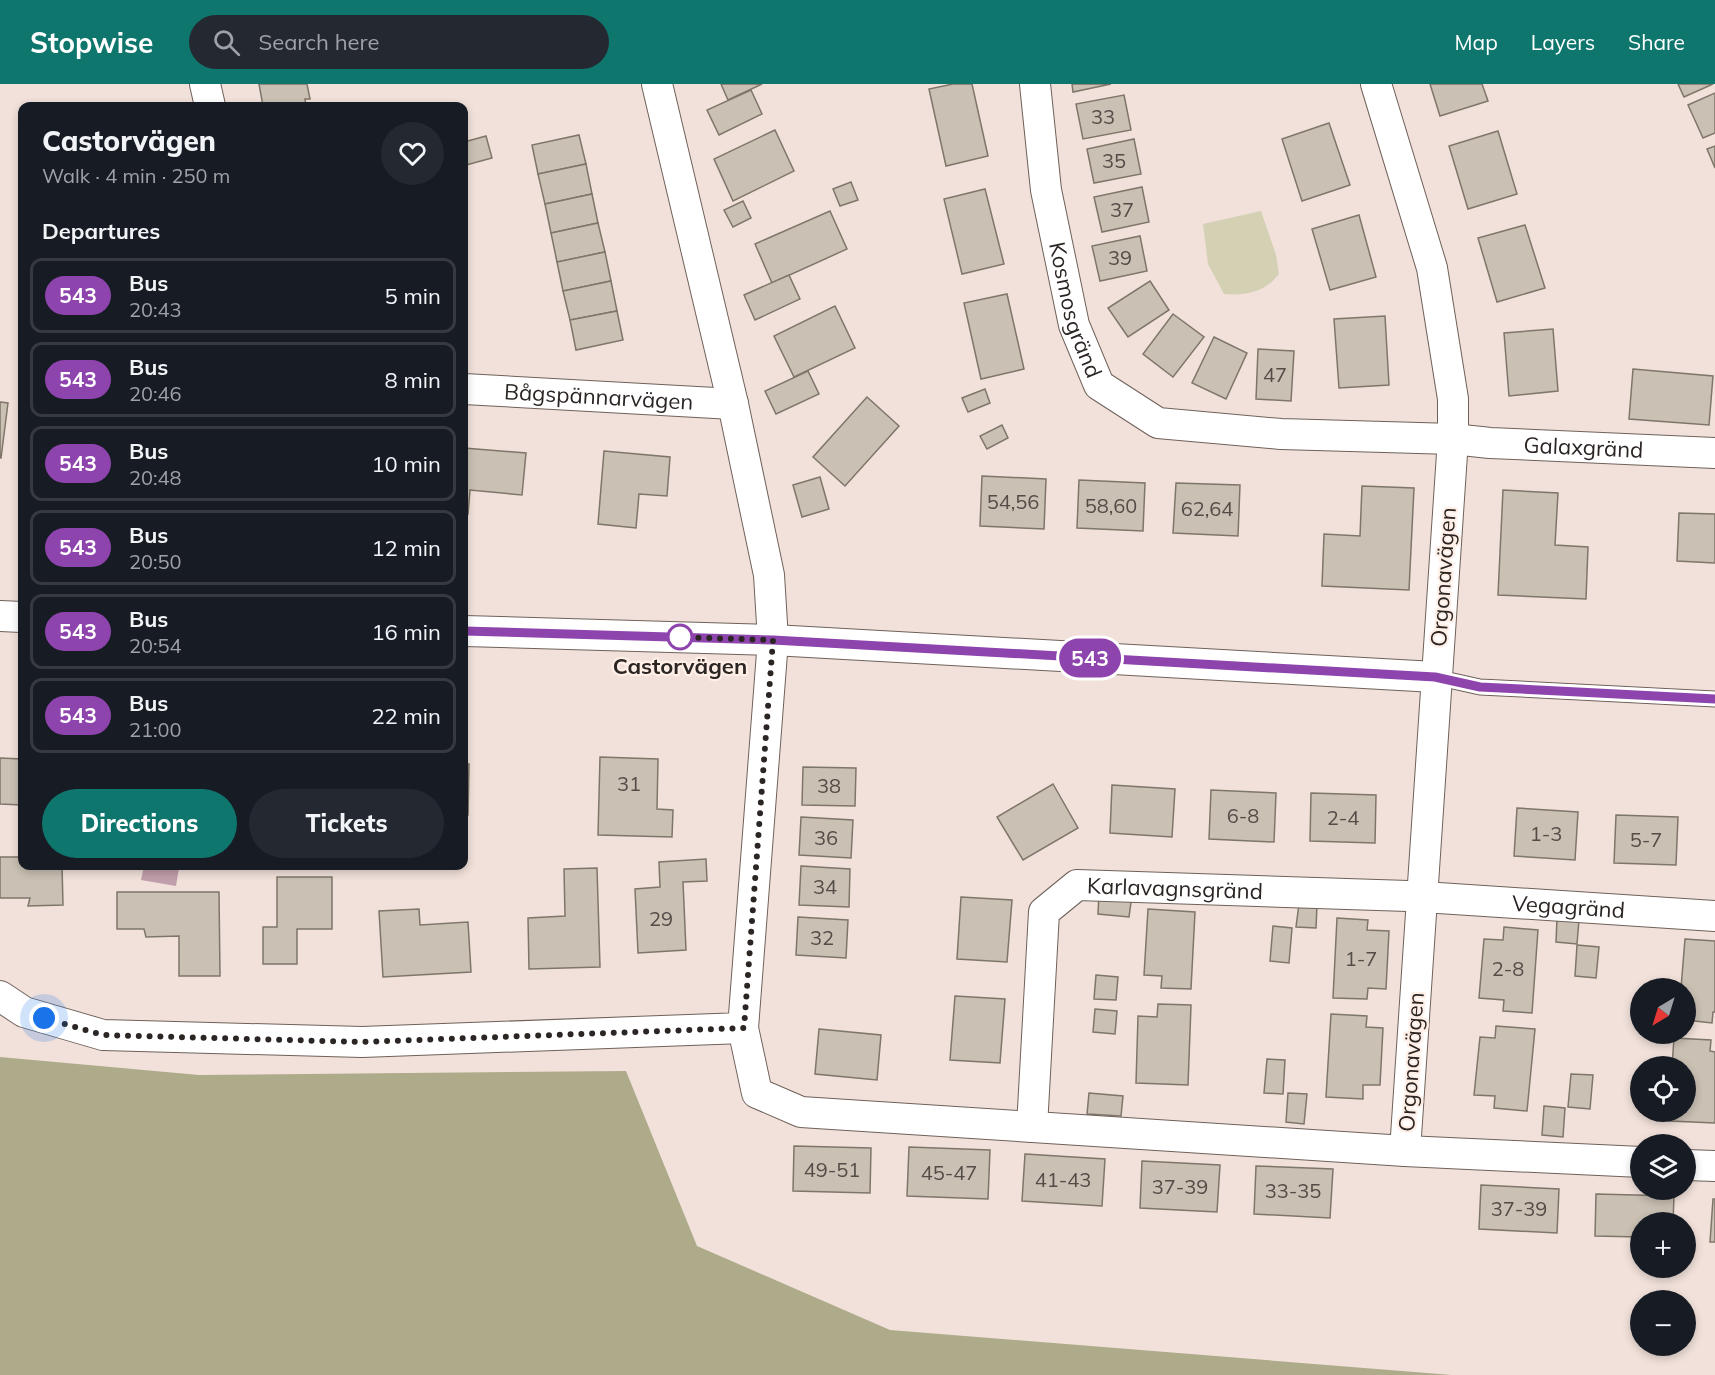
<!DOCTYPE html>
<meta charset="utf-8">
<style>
:root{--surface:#171b24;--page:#242831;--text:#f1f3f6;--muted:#9ea1a6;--line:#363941;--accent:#0f766e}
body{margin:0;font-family:Mulish,sans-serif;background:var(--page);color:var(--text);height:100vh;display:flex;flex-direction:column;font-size:22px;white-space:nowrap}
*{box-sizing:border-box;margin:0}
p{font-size:20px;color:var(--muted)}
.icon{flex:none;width:33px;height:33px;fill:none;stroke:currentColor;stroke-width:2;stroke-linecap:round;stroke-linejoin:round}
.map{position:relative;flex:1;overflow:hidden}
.drawer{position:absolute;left:18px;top:18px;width:450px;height:768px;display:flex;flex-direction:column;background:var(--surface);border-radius:12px;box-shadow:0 3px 9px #0003}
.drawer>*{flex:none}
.badge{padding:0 12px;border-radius:20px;font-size:21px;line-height:39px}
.needle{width:39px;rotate:218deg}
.buttons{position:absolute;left:1630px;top:894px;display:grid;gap:12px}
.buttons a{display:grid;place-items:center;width:66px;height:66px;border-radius:50%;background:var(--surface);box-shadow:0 3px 9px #0003;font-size:30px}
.you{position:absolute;width:30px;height:30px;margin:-15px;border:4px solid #fff;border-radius:50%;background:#1a73e8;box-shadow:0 0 0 9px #1a73e833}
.map>.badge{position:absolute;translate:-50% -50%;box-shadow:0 0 0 3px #fff}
h2{padding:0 24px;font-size:22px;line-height:54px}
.round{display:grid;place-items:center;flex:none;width:63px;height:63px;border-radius:32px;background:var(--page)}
.overview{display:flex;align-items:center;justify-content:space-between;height:102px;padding:0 24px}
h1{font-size:28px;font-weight:800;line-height:45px}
.button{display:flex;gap:12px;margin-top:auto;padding:12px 24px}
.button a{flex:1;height:69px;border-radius:36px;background:var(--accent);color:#fff;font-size:24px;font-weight:800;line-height:69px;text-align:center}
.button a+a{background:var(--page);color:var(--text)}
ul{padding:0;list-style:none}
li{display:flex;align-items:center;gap:18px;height:75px;margin:0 12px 9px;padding:0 12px;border:3px solid var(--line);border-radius:12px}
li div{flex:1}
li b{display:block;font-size:22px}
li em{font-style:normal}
li .badge{min-width:66px;font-weight:700;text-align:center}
header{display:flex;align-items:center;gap:36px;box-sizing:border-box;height:84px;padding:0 30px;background:var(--accent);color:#fff}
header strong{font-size:28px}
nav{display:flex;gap:33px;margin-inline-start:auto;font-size:21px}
.search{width:420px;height:54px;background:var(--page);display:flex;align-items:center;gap:15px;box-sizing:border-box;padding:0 21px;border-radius:33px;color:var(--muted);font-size:22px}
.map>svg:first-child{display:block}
</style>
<header>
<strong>Stopwise</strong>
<div class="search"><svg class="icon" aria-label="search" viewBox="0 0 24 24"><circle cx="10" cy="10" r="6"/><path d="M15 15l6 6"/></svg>Search here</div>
<nav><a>Map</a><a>Layers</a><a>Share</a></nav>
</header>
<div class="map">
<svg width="1715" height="1291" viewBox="0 0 1715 1291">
<rect width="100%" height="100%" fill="#f1e1da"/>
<!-- green -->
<path fill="#d3d0b4" d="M1261,127L1276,171L1279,190C1265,208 1246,212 1224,210L1208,180L1203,140Z"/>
<!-- forest -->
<path fill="#aeab8a" d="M0,973L199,991L626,987L697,1162L890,1246L1452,1291H0Z"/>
<!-- water -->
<path fill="#c19eab" d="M144,782L179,784L176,802L141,796Z"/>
<!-- building -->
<g fill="#cac0b4" stroke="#7f766a" stroke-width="1.5">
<path d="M259,0H307L310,15H305L306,22H260H263Z"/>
<path d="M721,0H762L728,16Z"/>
<path d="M953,0H972L988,72L946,82L929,5Z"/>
<path d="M1072,0H1111L1073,8Z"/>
<path d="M1430,0H1482L1488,17L1440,32Z"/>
<path d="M1678,0H1713L1684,13Z"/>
<path d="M751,6L762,30L719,51L707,26Z"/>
<path d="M1715,9V49L1703,54L1688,21Z"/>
<path d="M1124,11L1131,46L1083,55L1076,20Z"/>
<path d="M1329,39L1350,101L1302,117L1282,55Z"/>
<path d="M775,46L794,87L733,117L714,75Z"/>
<path d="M1498,47L1517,110L1468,125L1449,62Z"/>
<path d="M579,51L586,80L538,90L532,61Z"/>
<path d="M486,52L492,74L466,81L464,58Z"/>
<path d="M1134,55L1141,90L1094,99L1087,65Z"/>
<path d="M1715,62V84L1707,65Z"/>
<path d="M586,80L592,110L545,120L538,90Z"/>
<path d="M851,98L858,116L840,122L833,105Z"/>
<path d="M1142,103L1149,138L1102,148L1094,113Z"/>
<path d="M985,105L1004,180L962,190L944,115Z"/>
<path d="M592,110L598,139L551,149L545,120Z"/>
<path d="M743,117L751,134L733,143L724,126Z"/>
<path d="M830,127L847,165L772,199L755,160Z"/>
<path d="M1359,131L1376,193L1330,206L1312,145Z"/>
<path d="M598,139L605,168L557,178L551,149Z"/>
<path d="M1525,141L1545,204L1497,218L1478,154Z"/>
<path d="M1140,152L1147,187L1100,197L1092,162Z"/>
<path d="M605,168L611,197L563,207L557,178Z"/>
<path d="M789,191L800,215L755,236L744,211Z"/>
<path d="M611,197L617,227L570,236L563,207Z"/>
<path d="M1150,197L1169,226L1128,253L1108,224Z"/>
<path d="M1007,210L1024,285L981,295L964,219Z"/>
<path d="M835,222L855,264L794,293L774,252Z"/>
<path d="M617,227L623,256L576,266L570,236Z"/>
<path d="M1173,230L1204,253L1173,293L1143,270Z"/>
<path d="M1385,232L1389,301L1339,304L1334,235Z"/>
<path d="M1553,245L1558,307L1509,312L1504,249Z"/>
<path d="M1214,253L1247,269L1226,315L1192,299Z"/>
<path d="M1258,265L1294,267L1291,317L1256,315Z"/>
<path d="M1633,285L1713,292L1709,341L1629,335Z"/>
<path d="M808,287L819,310L776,330L765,307Z"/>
<path d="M985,305L990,319L968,328L962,314Z"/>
<path d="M867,313L899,342L845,402L813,373Z"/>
<path d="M0,318L8,319L1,374H0Z"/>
<path d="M1002,341L1008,354L987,365L980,352Z"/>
<path d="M464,364L526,369L522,411L470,406L468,430L464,429Z"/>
<path d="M604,367L670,373L667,412L639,410L636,444L598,440Z"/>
<path d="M982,392L1046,395L1044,445L980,442Z"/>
<path d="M820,393L829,425L802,433L793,401Z"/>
<path d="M1079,396L1145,399L1143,447L1077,444Z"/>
<path d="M1176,399L1240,401L1238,452L1173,449Z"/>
<path d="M1362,402L1414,404L1409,506L1322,502L1324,450L1360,452Z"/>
<path d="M1503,406L1558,409L1555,461L1588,463L1586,515L1498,511Z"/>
<path d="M1679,429L1715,430V479L1677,477Z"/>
<path d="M600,673L658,675L657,725L673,726L672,753L598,751Z"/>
<path d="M0,674L22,675V721L0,720Z"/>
<path d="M464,680H469L468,731H464Z"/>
<path d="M803,683L856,684L855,722L802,721Z"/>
<path d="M1053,700L1078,744L1023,776L997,733Z"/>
<path d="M1112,701L1175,705L1172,753L1110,749Z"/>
<path d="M1211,706L1276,709L1274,758L1209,755Z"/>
<path d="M1311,709L1376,711L1375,759L1310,757Z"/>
<path d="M1517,724L1578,728L1575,776L1514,772Z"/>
<path d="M1616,731L1678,733L1676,781L1614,779Z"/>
<path d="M801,733L853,736L851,774L799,771Z"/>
<path d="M0,773H22V782H62L63,821L28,822L30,814H0Z"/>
<path d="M706,775L707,797L683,798L686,866L638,869L635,805L660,803L659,778Z"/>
<path d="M801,782L850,785L849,823L799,821Z"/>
<path d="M597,784L600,883L529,885L528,834L565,832L564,785Z"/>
<path d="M277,793H332V845H297V880H263V843H277Z"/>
<path d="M117,808H219L220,892H179V852L146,853L144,845H117Z"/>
<path d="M1099,808L1132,811L1129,833L1098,830Z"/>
<path d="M961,813L1012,816L1007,878L957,875Z"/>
<path d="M1299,820L1317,821L1316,844L1296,843Z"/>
<path d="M419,825L420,841L468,838L471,888L383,893L379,827Z"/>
<path d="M1148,825L1195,828L1191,905L1161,904L1162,892L1144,891Z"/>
<path d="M798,833L848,836L846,874L796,871Z"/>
<path d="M1337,834L1368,836L1367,846L1389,847L1386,905L1368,904L1367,915L1333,914Z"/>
<path d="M1557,834L1579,836L1577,860L1556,858Z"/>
<path d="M1273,842L1292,844L1289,879L1270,877Z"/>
<path d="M1504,843L1538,846L1532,929L1503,927L1504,916L1479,914L1484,855L1503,856Z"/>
<path d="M1685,855L1715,857V928H1713L1712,939L1686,936V904H1681Z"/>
<path d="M1577,861L1599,863L1596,894L1575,892Z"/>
<path d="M1096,891L1118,893L1116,916L1094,915Z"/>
<path d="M955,912L1005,915L1000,979L950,976Z"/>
<path d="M1158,920L1191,921L1188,1001L1136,999L1138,932L1157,933Z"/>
<path d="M1095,925L1117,927L1115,950L1093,948Z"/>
<path d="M1331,930L1367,932L1366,943L1383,944L1380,1001H1363V1015L1326,1013Z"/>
<path d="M1496,942L1535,945L1527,1027L1494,1024L1495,1012L1474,1011L1480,953L1495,954Z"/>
<path d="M819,945L881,951L877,996L815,990Z"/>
<path d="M1674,954L1711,956L1710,967L1715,968V1039L1670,1037V1028H1686V982H1672Z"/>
<path d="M1267,975L1285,976L1283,1010L1264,1009Z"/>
<path d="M1571,990L1593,991L1590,1025L1568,1023Z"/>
<path d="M1089,1009L1123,1012L1121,1032L1087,1030Z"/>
<path d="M1288,1009L1307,1010L1304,1040L1286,1038Z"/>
<path d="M1544,1022L1565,1024L1563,1053L1542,1051Z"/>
<path d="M794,1062L871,1064L870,1109L793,1107Z"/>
<path d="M909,1063L990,1066L988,1115L907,1112Z"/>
<path d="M1025,1070L1105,1075L1102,1122L1022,1117Z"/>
<path d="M1142,1077L1220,1081L1217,1128L1140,1124Z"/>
<path d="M1256,1082L1333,1085L1330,1134L1254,1130Z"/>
<path d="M1481,1101L1559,1105L1557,1149L1479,1145Z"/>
<path d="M1596,1110L1674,1112L1673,1138H1641V1153L1595,1152Z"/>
<path d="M1713,1115H1715V1158H1710Z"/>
</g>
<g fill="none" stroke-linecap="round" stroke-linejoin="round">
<defs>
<path id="service" d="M1435,593L1480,603L1715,615"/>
<g id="minor">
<path d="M205,0L210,22"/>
<path id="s1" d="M1035,0L1046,106L1074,241L1099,301L1158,339L1281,350L1453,355L1490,359L1715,369"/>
<path d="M1376,0L1432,184L1453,315V355L1405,1067"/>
<path id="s2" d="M464,305L733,320"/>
<path d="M0,532L22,533"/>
<path d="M464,547L773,556L1435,593"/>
<path d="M0,912L24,928L103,951L362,958L743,944L773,556L769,491L733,320L657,0"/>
<path d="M743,944L757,1009L801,1028L1405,1067L1641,1078"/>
<path id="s3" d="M1032,1043L1044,828L1077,801L1408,812L1715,832"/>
<path d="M1686,1081L1715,1082"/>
</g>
</defs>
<!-- service casing -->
<use href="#service" stroke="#6f615a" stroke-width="17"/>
<!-- minor casing -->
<use href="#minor" stroke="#6f615a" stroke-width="32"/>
<!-- service -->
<use href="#service" stroke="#fff" stroke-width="15"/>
<!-- minor -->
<use href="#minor" stroke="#fff" stroke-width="30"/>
</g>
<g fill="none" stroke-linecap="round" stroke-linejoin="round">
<defs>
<path id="line" d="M464,547L773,556L1435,593L1480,603L1715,615"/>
</defs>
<!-- line casing -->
<use href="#line" stroke="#fff" stroke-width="14"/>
<!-- line -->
<use href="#line" stroke="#8e44ad" stroke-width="9"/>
<!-- walk -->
<path stroke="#2b2523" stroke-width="6" stroke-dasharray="0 10.8" d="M44,934L103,951L362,958L744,944L773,556L674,553H680"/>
</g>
<!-- markers -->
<circle fill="#fff" stroke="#8e44ad" stroke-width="3" cx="680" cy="553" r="12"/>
<g text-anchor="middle" stroke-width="4.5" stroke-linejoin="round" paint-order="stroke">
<!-- number labels -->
<g font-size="20" fill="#534c47">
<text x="1103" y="40">33</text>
<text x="1114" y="84">35</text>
<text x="1122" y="133">37</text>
<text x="1120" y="181">39</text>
<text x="1275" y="298">47</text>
<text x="1013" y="425">54,56</text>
<text x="1111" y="429">58,60</text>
<text x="1207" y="432">62,64</text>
<text x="629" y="707">31</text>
<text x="829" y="709">38</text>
<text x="1243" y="739">6-8</text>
<text x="1343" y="741">2-4</text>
<text x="1546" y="757">1-3</text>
<text x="826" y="761">36</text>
<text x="1646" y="763">5-7</text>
<text x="825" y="810">34</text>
<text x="661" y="842">29</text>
<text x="822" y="861">32</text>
<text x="1361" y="882">1-7</text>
<text x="1508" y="892">2-8</text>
<text x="832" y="1093">49-51</text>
<text x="949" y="1096">45-47</text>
<text x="1063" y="1103">41-43</text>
<text x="1180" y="1110">37-39</text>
<text x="1293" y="1114">33-35</text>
<text x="1519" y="1132">37-39</text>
</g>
<!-- street labels -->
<g font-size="22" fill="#2b2523" stroke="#ffefe7">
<text dy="8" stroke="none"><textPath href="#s1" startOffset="230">Kosmosgränd</textPath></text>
<text dy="8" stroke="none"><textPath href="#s2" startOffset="135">Bågspännarvägen</textPath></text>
<text dy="8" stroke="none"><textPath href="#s1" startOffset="806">Galaxgränd</textPath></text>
<text transform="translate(1443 493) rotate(-86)" y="8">Orgonavägen</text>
<text dy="8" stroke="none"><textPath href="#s3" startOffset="356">Karlavagnsgränd</textPath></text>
<text dy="8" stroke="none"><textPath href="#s3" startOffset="750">Vegagränd</textPath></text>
<text transform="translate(1411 978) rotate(-86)" y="8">Orgonavägen</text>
</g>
<!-- stop labels -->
<g font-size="22" font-weight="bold" fill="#2b2523" stroke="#ffefe7">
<text x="680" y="590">Castorvägen</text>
</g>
</g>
</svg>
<div class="buttons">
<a><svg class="needle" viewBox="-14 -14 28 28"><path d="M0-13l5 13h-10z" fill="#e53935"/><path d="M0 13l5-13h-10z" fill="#9ea1a6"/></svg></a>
<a><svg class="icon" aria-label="locate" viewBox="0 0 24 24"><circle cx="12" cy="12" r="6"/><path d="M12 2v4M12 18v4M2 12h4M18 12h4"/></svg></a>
<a><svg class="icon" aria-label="layers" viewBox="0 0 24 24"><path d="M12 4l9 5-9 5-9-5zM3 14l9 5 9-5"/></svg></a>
<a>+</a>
<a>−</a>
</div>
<div class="you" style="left:44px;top:934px"></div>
<b class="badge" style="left:1090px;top:574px;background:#8e44ad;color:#fff">543</b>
<section class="drawer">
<div class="overview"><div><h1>Castorvägen</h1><p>Walk · 4 min · 250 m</p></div><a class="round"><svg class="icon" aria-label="heart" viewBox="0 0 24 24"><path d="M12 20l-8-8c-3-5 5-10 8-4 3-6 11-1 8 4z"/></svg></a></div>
<h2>Departures</h2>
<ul>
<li><span class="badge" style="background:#8e44ad;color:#fff">543</span><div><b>Bus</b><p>20:43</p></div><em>5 min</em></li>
<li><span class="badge" style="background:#8e44ad;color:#fff">543</span><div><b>Bus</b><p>20:46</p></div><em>8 min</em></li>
<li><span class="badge" style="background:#8e44ad;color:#fff">543</span><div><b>Bus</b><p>20:48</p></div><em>10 min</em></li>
<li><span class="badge" style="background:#8e44ad;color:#fff">543</span><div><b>Bus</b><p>20:50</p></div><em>12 min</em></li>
<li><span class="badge" style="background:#8e44ad;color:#fff">543</span><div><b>Bus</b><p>20:54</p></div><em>16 min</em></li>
<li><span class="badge" style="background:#8e44ad;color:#fff">543</span><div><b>Bus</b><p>21:00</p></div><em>22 min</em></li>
</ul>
<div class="button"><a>Directions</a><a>Tickets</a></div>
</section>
</div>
